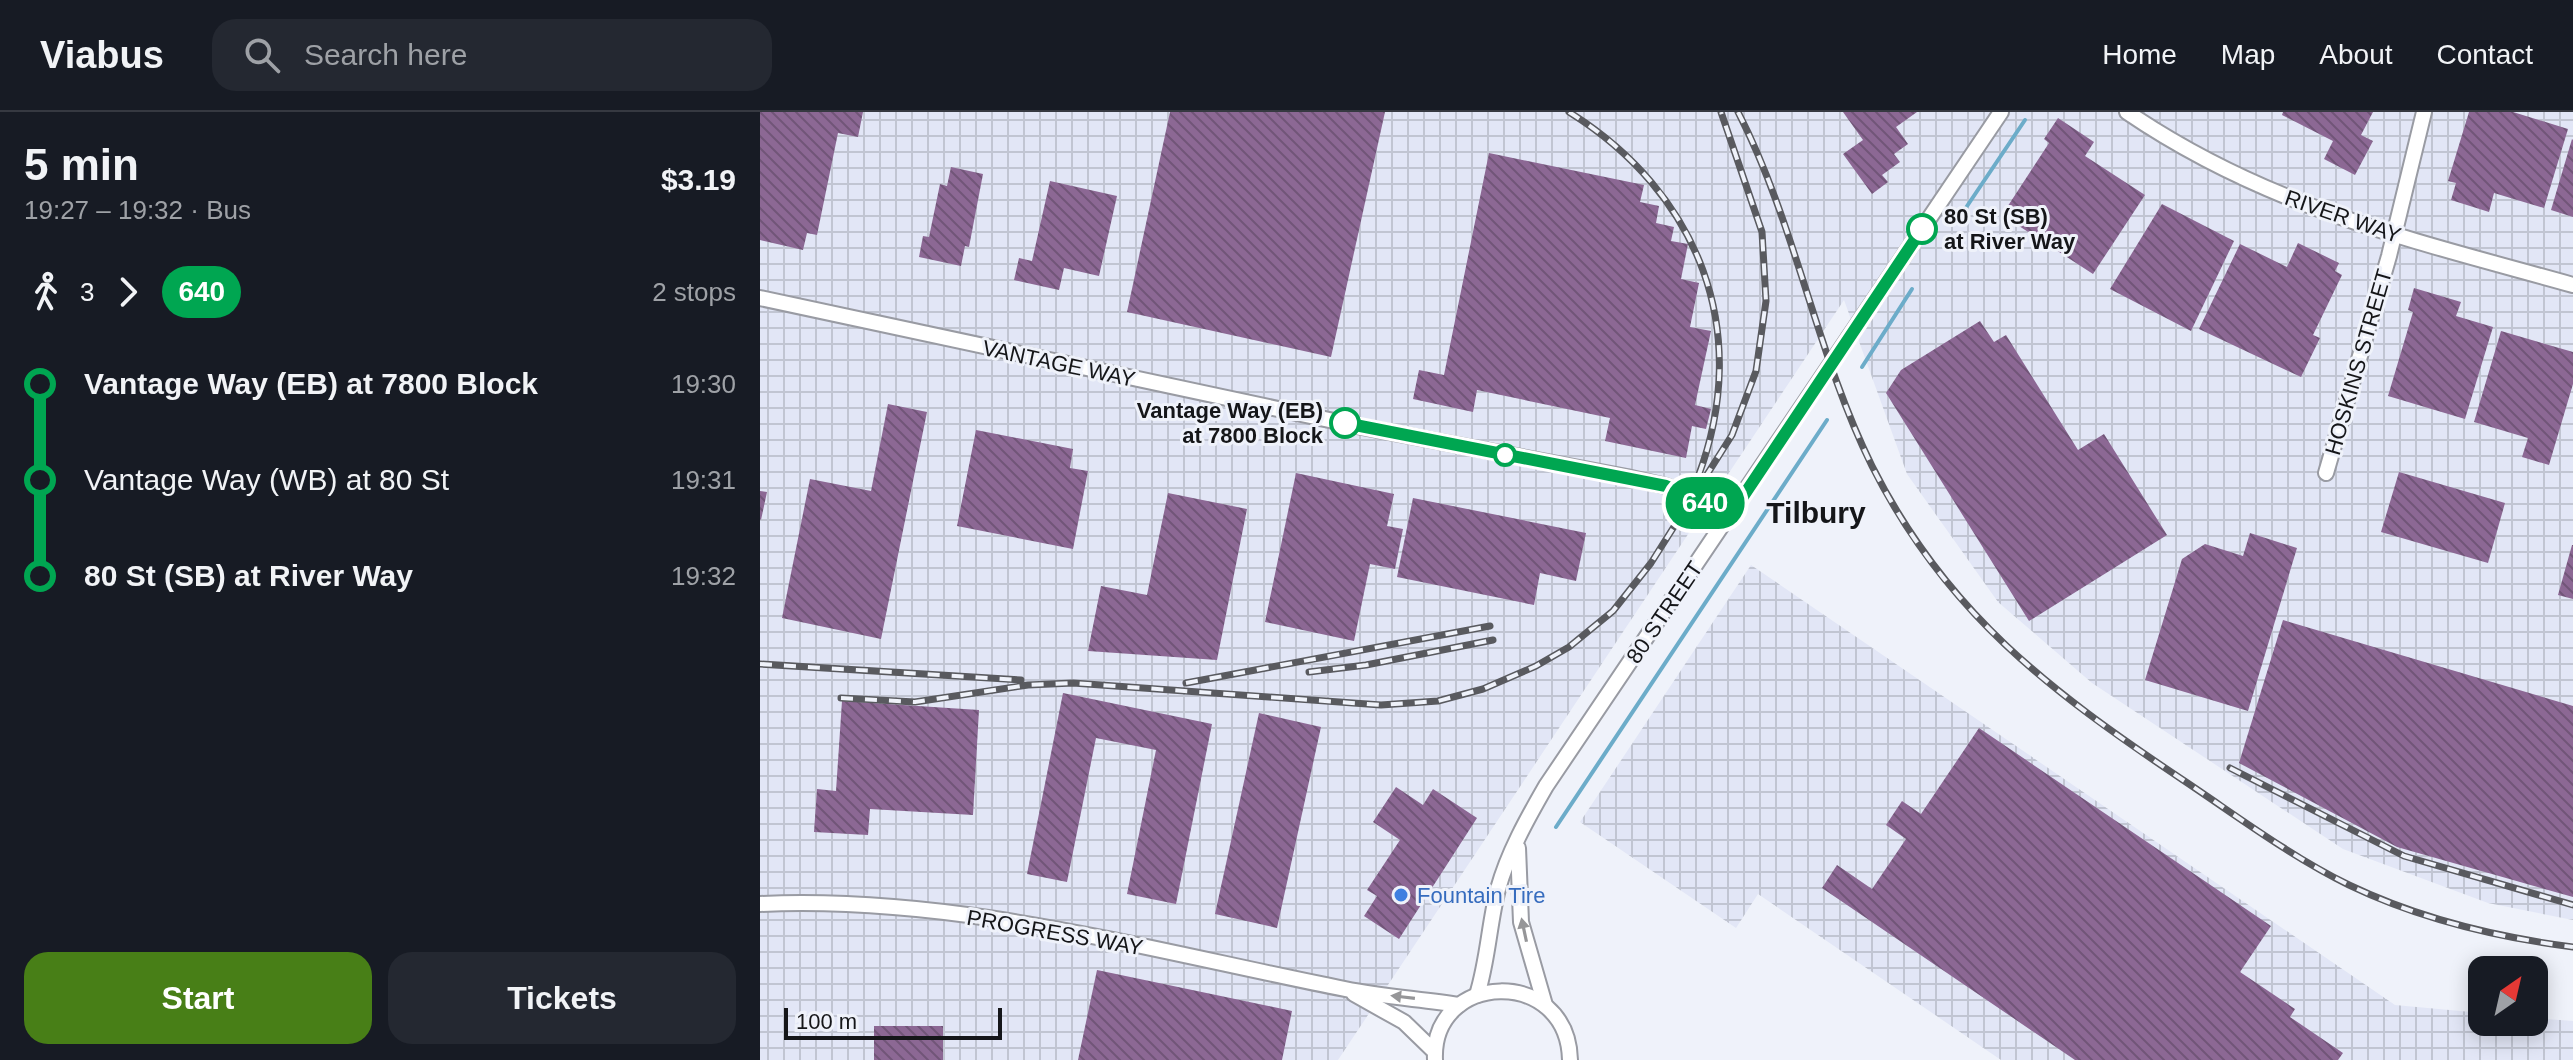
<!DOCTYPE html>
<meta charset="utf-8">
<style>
:root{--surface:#171b24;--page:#242831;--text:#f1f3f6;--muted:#9ea1a6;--line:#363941;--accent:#487f17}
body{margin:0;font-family:Arial,sans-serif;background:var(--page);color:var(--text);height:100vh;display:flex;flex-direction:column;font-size:30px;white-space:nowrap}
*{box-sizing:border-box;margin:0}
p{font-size:26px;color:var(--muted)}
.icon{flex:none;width:44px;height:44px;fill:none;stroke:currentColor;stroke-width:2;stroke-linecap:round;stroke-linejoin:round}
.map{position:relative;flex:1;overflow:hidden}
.sheet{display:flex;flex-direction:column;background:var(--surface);width:760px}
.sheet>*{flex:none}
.badge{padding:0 16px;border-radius:26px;font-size:28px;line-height:52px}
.needle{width:52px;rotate:34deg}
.fabs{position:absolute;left:1708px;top:844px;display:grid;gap:16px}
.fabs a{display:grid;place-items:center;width:80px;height:80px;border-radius:16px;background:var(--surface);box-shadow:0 4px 20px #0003;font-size:40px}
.scale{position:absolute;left:24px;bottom:20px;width:218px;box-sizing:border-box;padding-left:8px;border:4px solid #151619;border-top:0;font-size:22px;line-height:28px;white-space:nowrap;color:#151619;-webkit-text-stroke:6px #eff2fa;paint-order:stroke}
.map>.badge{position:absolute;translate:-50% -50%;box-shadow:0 0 0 4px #fff}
.legs{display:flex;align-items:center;gap:12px;height:88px;padding:0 24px;font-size:26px}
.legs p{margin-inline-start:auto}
.summary{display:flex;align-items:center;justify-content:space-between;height:136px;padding:0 24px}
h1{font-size:44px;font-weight:700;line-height:60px}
.cta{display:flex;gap:16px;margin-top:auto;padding:16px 24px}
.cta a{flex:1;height:92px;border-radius:24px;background:var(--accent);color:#fff;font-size:32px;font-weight:700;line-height:92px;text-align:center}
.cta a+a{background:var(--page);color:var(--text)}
ul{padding:0 24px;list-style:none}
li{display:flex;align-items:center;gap:28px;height:96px;font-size:30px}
li i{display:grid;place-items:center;width:12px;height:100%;margin:0 10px;background:currentColor}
li i::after{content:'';width:20px;height:20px;margin:-10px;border:6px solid;border-radius:50%;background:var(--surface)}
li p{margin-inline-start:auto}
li:first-child i{background:linear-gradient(#0000 50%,currentColor 0)}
li:last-child i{background:linear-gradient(currentColor 50%,#0000 0)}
header{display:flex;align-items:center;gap:48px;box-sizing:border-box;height:112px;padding:0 40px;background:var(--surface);border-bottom:2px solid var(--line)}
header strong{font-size:38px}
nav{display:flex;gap:44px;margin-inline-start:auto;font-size:28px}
.search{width:560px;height:72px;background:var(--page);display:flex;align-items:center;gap:20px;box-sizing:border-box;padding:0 28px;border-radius:24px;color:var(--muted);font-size:30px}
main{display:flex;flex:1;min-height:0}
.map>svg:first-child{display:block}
</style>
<header>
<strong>Viabus</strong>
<div class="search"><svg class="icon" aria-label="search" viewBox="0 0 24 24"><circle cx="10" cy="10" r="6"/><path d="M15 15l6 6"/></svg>Search here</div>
<nav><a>Home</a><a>Map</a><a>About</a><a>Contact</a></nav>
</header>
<main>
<section class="sheet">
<div class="summary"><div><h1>5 min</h1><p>19:27 – 19:32 · Bus</p></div><b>$3.19</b></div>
<div class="legs"><svg class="icon" aria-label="walk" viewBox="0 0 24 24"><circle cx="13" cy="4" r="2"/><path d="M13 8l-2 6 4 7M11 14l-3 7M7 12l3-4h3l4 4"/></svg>3<svg class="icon" aria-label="forward" viewBox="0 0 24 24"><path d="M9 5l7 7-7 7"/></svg><b class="badge" style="background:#00a651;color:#fff">640</b><p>2 stops</p></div>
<ul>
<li><i style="color:#00a651"></i><b>Vantage Way (EB) at 7800 Block</b><p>19:30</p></li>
<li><i style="color:#00a651"></i><span>Vantage Way (WB) at 80 St</span><p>19:31</p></li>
<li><i style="color:#00a651"></i><b>80 St (SB) at River Way</b><p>19:32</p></li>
</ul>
<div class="cta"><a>Start</a><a>Tickets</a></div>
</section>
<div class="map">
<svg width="1813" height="948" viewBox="0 0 1813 948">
<defs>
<pattern id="industrial-grid" width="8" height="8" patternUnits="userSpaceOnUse" patternTransform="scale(2)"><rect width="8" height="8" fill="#e2e6f6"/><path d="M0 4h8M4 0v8" fill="none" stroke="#c1c5d2"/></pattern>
<pattern id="building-back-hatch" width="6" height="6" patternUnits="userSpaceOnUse" patternTransform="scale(2)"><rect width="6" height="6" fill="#8c6894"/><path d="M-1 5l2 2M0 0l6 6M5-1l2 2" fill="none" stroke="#715578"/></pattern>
</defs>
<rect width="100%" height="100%" fill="#eff2fa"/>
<!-- industrial -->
<g fill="url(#industrial-grid)">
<path d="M0,0H1813V808L1728,791L1583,737L1332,571L1238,490L1147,362L1084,188L578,948H0Z"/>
<path d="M991,453L1635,893L1722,901V910H1774V906L1813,909V948H1241L998,782L976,816L820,710Z"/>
</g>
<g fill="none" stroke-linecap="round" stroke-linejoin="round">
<!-- stream -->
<g stroke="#6cacc9" stroke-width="4">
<path d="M1199,106L1265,8"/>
<path d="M1102,255L1152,177"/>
<path d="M796,715L1067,308"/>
</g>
</g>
<!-- building -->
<g fill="url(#building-back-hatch)">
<path d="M0,0H103L98,25L78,21L57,123L47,121L43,138L0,128Z"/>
<path d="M410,0H625L571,245L367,200Z"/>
<path d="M1083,0H1157L1136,15L1148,32L1134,42L1140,50L1122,63L1128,70L1112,82L1083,42L1103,28Z"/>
<path d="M1523,0H1613L1601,23L1613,29L1595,63L1564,47L1573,29L1522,3Z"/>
<path d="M1709,0H1753L1808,17L1784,96L1734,81L1729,100L1691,88L1696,71L1688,69Z"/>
<path d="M1298,6L1334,30L1325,44L1385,83L1333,162L1242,103L1289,31L1284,27Z"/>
<path d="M1812,27L1813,28V105L1791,98Z"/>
<path d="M729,41L884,73L880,90L899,94L896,111L914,115L911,129L928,132L921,167L939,171L930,215L951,219L935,293L951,297L946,317L932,314L926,346L845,329L850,306L717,278L713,300L653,287L659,258L684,263Z"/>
<path d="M191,55L223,62L209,135L205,134L201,154L159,145L163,124L169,125L180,72L187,74Z"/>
<path d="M290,69L357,84L339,164L304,156L299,178L254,168L259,146L272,149Z"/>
<path d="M1402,92L1474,129L1431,219L1350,177Z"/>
<path d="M1538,131L1579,151L1575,159L1582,163L1553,223L1560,226L1541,265L1439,217L1480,132L1527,155Z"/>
<path d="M1654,176L1701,190L1696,204L1733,215L1705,307L1628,284L1653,200L1648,198Z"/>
<path d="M1220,209L1234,230L1246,223L1318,338L1344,322L1407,423L1269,509L1126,281L1141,258Z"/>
<path d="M1741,219L1813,240V272L1789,353L1762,345L1768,326L1714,310Z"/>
<path d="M128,292L167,300L121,527L22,506L50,367L111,379Z"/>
<path d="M216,318L313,337L310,356L328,359L313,437L197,414Z"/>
<path d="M1639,360L1745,391L1728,451L1621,420Z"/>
<path d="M536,361L634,382L627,414L643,417L635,457L610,452L594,529L505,510Z"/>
<path d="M0,379L7,380L1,408L0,407Z"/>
<path d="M408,381L487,397L457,548L328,539L341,474L387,483Z"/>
<path d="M653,386L826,421L816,469L780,461L774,493L637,465Z"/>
<path d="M1490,421L1537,436L1488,599L1385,568L1422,447L1445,432L1483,444Z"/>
<path d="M1812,433H1813V487L1798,483Z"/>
<path d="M1523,508L1813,594V785L1637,735L1479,651Z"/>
<path d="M303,581L452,612L416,792L367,782L396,638L336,626L307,770L267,762Z"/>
<path d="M82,589L219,598L213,703L110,697L108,723L54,720L57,677L76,679Z"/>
<path d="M499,601L561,615L517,816L455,802Z"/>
<path d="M1219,616L1511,814L1480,860L1535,897L1530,905L1583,941L1578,948H1315L1062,776L1077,753L1112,777L1146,727L1126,713L1142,689L1161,702Z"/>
<path d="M636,675L663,693L673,677L717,706L639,827L604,804L617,784L607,778L640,728L613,710Z"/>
<path d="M337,858L532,899L522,948H318Z"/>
<rect x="114" y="914" width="69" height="34"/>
</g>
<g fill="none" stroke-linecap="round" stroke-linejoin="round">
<defs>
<g id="minor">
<path d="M1367,0C1508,96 1652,128 1813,173"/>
<path d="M0,186L602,315L867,365L906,374L972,401"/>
<path d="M1566,361L1629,144L1664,0"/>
<path d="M758,736L761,810L785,893"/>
<path d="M0,792C197,783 393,839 585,877C623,885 662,887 699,893"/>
<path d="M594,882L644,910L675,940"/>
<path d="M717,883C728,848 729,812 738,777C748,741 767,707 786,674L1241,0"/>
<path d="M675,948C671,859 808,854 810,948"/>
</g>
</defs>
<!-- minor casing -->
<use href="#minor" stroke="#999ba3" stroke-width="18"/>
<!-- minor -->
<use href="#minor" stroke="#fff" stroke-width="14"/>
<defs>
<g id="rail">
<path d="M809,0C939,81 993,219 938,365"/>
<path d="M978,0C1036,113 1056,241 1112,354C1186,501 1290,579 1423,668C1477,704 1530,744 1589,773C1660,807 1735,825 1813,835"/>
<path d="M0,552L261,568"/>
<path d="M549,560L606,553L733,528"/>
<path d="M426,571L730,514"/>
<path d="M81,586L155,590L268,573L313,571L621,593L678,589L723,577L776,554L809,535L853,499L891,451L972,323L996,259L1006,189L1002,120L961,0"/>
<path d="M1470,656L1644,744L1813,793"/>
</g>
</defs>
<!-- rail casing -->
<use href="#rail" stroke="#595a5f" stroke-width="7"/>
<!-- rail -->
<use href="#rail" stroke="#eff2fa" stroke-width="4" stroke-dasharray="12" stroke-linecap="butt"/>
</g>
<!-- one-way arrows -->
<defs><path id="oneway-solid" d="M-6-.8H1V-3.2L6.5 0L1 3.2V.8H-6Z" transform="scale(2)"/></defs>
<g fill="#969698">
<use href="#oneway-solid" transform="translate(764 818) rotate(-102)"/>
<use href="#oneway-solid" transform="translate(643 885) rotate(-173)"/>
</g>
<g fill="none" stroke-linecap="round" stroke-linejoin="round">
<defs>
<path id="line-1" d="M585,311L906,374L972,401L1162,117"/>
</defs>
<!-- line-1 casing -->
<use href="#line-1" stroke="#fff" stroke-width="18"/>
<!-- line-1 -->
<use href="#line-1" stroke="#00a651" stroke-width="12"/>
</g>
<!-- markers -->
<g fill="#fff" stroke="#00a651" stroke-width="4">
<circle cx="1162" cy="117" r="14"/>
<circle cx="585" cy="311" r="14"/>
<circle cx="745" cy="343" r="10"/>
</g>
<circle fill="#3f7fe0" stroke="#eff2fa" stroke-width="3" cx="641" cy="783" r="8"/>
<g text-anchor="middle" stroke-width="6" stroke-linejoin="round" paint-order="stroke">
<!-- stop labels -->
<g font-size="22" font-weight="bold" fill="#151619" stroke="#eff2fa" text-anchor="start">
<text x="1184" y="112">80 St (SB)<tspan x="1184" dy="25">at River Way</tspan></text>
<text x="563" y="306" text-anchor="end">Vantage Way (EB)<tspan x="563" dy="25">at 7800 Block</tspan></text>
</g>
<!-- street labels -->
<g font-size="22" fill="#151619" stroke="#eff2fa">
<text transform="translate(1583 104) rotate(19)" y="8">RIVER WAY</text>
<text transform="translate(1598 250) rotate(-74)" y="8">HOSKINS STREET</text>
<text transform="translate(299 251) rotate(12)" y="8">VANTAGE WAY</text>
<text transform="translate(904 500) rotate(-56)" y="8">80 STREET</text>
<text transform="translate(295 820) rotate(10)" y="8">PROGRESS WAY</text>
</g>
<!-- shop labels -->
<g font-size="22" fill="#366cbe" stroke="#eff2fa" text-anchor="start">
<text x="657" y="791">Fountain Tire</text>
</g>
<!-- district labels -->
<g font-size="30" font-weight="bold" fill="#151619" stroke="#eff2fa">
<text x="1056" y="411">Tilbury</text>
</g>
</g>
</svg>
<div class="fabs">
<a><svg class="needle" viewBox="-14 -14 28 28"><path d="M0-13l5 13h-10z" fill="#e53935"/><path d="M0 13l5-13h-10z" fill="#9ea1a6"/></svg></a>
</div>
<div class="scale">100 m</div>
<b class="badge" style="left:945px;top:391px;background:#00a651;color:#fff">640</b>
</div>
</main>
